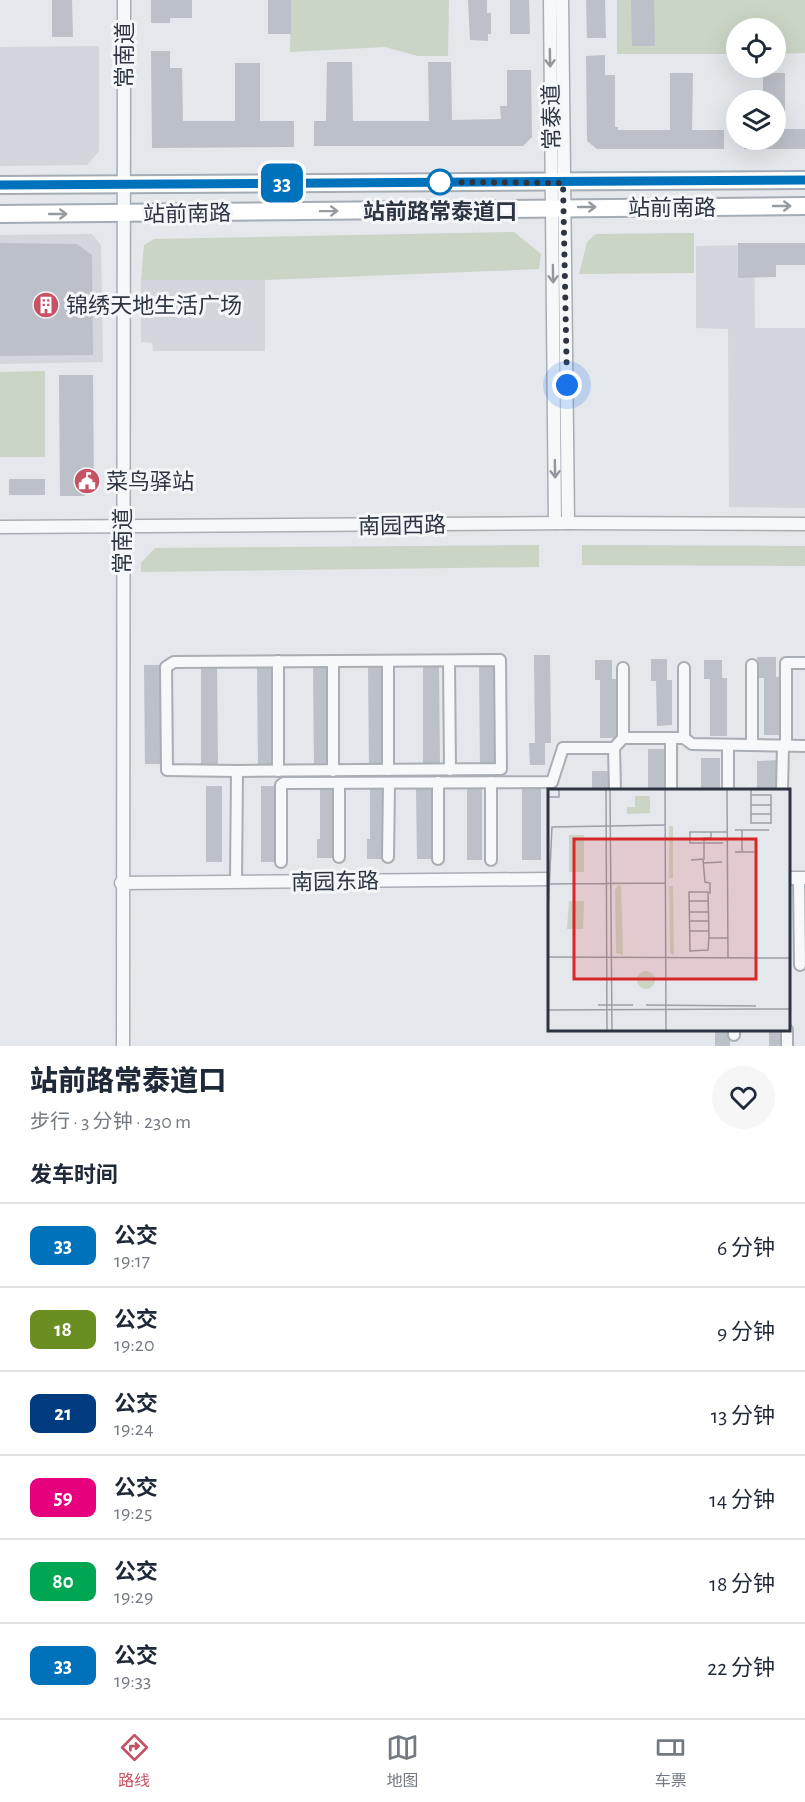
<!DOCTYPE html>
<html lang="zh">
<meta charset="utf-8">
<style>
:root{--surface:#fff;--page:#f6f6f7;--text:#1f2937;--muted:#747a83;--line:#e0e1e3;--accent:#c65365}
body{margin:0;font-family:"Alegreya Sans","Noto Sans SC",sans-serif;background:var(--page);color:var(--text);height:100vh;display:flex;flex-direction:column;font-size:22px;white-space:nowrap}
*{box-sizing:border-box;margin:0}
p{font-size:20px;color:var(--muted)}
.icon{flex:none;width:33px;height:33px;fill:none;stroke:currentColor;stroke-width:2;stroke-linecap:round;stroke-linejoin:round}
.map{position:relative;height:1046px;overflow:hidden}
.panel{display:flex;flex-direction:column;background:var(--surface);flex:1}
.panel>*{flex:none}
.badge{padding:0 12px;border-radius:9px;font-size:21px;line-height:39px}
.buttons{position:absolute;left:726px;top:18px;display:grid;gap:12px}
.buttons a{display:grid;place-items:center;width:60px;height:60px;border-radius:50%;background:var(--surface);box-shadow:0 6px 24px #0002;font-size:30px}
.you{position:absolute;width:30px;height:30px;margin:-15px;border:4px solid #fff;border-radius:50%;background:#1a73e8;box-shadow:0 0 0 9px #1a73e833}
.map>.badge{position:absolute;translate:-50% -50%;box-shadow:0 0 0 3px #fff}
h2{padding:0 30px;font-size:22px;line-height:54px}
.round{display:grid;place-items:center;flex:none;width:63px;height:63px;border-radius:32px;background:var(--page)}
.overview{display:flex;align-items:center;justify-content:space-between;height:102px;padding:0 30px}
h1{font-size:28px;font-weight:800;line-height:45px}
ul{padding:0;list-style:none}
li{display:flex;align-items:center;gap:18px;height:84px;padding:0 30px;border-top:2px solid var(--line)}
li div{flex:1}
li b{display:block;font-size:22px}
li em{font-style:normal}
li .badge{min-width:66px;font-weight:700;text-align:center}
.dock{display:flex;justify-content:space-around;align-items:center;height:84px;border-top:2px solid var(--line);background:var(--surface);font-size:16px;color:var(--muted)}
.dock a{display:grid;justify-items:center;gap:3px}
.dock .on{color:var(--accent)}
.map>svg:first-child{display:block}
</style>
<div class="map">
<svg width="805" height="1046" viewBox="0 0 805 1046">
<rect width="100%" height="100%" fill="#e4e7eb"/>
<!-- built -->
<g fill="#d3d6dd">
<path d="M99,46V151L87,165L0,166V47Z"/>
<path d="M92,234L101,245L103,362L0,364V235Z"/>
<path d="M754,245L755,328H805V508L729,507L728,329L696,328V246Z"/>
<path d="M141,280H265V351H153L152,343L141,342Z"/>
</g>
<!-- green -->
<g fill="#cad5c6">
<path d="M291,0H449L448,56H418L385,47L290,52Z"/>
<path d="M617,0H805V53L776,54V28H736V54H617Z"/>
<path d="M514,232L541,254L539,269L265,280H141L144,245L154,239Z"/>
<path d="M694,233V273L579,274L587,242L596,234Z"/>
<path d="M45,371V457H0V372Z"/>
<path d="M539,545V567L141,572V563L155,548Z"/>
<path d="M582,545L805,546V566L582,565Z"/>
</g>
<!-- building -->
<g fill="#bcc0c8">
<path d="M52,0H72L73,37H52Z"/>
<path d="M151,0H192V18H170V23H151Z"/>
<rect x="268" y="0" width="23" height="34"/>
<path d="M468,0H487V13H491V34H488V41L470,40Z"/>
<path d="M510,0H529L530,34H510Z"/>
<path d="M586,0H605L606,38H587Z"/>
<path d="M631,0H654L655,46H632Z"/>
<path d="M151,51H170V68H182L183,121H235V63H260V121H294V147L152,148Z"/>
<path d="M605,55V75H615V127H618V130H670V73H693L692,130H724V149H597L587,141L586,56Z"/>
<path d="M327,62H352L353,121H429L428,62H451L452,120L501,119L500,106H507V70H531L532,137L523,146H314V121H326Z"/>
<path d="M763,73H785V129H805V149H744V140H776V100H763Z"/>
<path d="M0,243L77,244L92,255L93,355L0,356Z"/>
<path d="M738,243H805V265H776V277L738,278Z"/>
<path d="M59,375H93L94,488L84,496H60Z"/>
<rect x="9" y="479" width="36" height="16"/>
<path d="M534,655H550L551,743H545V765H530L529,743H535Z"/>
<path d="M757,657H776V677H781V735H764V678H757Z"/>
<path d="M651,659H667V680H672V725L657,726L656,681H651Z"/>
<path d="M595,660H612V679H618V738H600V680H595Z"/>
<path d="M704,660H722V678H727V736H710V679H704Z"/>
<path d="M144,665H161V764H145Z"/>
<path d="M439,665L440,765H423V666Z"/>
<path d="M479,665H496V765H480Z"/>
<path d="M368,666H385V766H369Z"/>
<path d="M201,667H217L218,766H201Z"/>
<path d="M257,667H273L274,766H258Z"/>
<path d="M313,667H329L330,766H314Z"/>
<rect x="648" y="749" width="16" height="42"/>
<rect x="701" y="758" width="19" height="33"/>
<path d="M778,760V791H757V761Z"/>
<rect x="592" y="771" width="16" height="20"/>
<rect x="206" y="786" width="16" height="76"/>
<rect x="261" y="786" width="16" height="76"/>
<path d="M320,788H335V839H332V858H317V839H320Z"/>
<path d="M370,789H385V840H382V859H367V839H370Z"/>
<path d="M416,789H431V859H417Z"/>
<rect x="467" y="789" width="15" height="71"/>
<rect x="522" y="789" width="19" height="71"/>
<rect x="715" y="1030" width="15" height="16"/>
<rect x="769" y="1030" width="16" height="16"/>
</g>
<g fill="none" stroke-linecap="round" stroke-linejoin="round">
<defs>
<g id="minor">
<path d="M333,661V771"/>
<path d="M388,661V770"/>
<path d="M449,661L450,770"/>
<path d="M752,665V745"/>
<path d="M623,668V738"/>
<path d="M684,668V738L692,744L805,746"/>
<path d="M671,738V791"/>
<path d="M728,745V791"/>
<path d="M786,746V663H805"/>
<path d="M614,748L615,791"/>
<path d="M278,771V661"/>
<path d="M438,782V859"/>
<path d="M491,782V860"/>
<path d="M339,783V857"/>
<path d="M782,791L783,745"/>
<path d="M388,857L389,783"/>
<path d="M281,862V785L284,783L552,782L563,748H614L623,738H684"/>
<path d="M799,878L800,965"/>
<path d="M236,881L237,771L501,769L500,660L174,662L166,667L167,770L237,771"/>
<path d="M734,1030V1035"/>
<path d="M787,1030V1046"/>
</g>
<g id="tertiary">
<path d="M550,0L555,523"/>
<path d="M562,0L568,523"/>
<path d="M0,527L568,523L805,524"/>
<path d="M788,878H805"/>
<path d="M121,883L550,879"/>
<path d="M123,1046L124,0"/>
</g>
<g id="primary">
<path d="M0,185L805,180"/>
<path d="M0,214L805,206"/>
</g>
</defs>
<!-- minor casing -->
<use href="#minor" stroke="#a9aeb5" stroke-width="14"/>
<!-- tertiary casing -->
<use href="#tertiary" stroke="#a9aeb5" stroke-width="15"/>
<!-- primary casing -->
<use href="#primary" stroke="#a4acb6" stroke-width="20"/>
<!-- minor -->
<use href="#minor" stroke="#f7f8fa" stroke-width="10"/>
<!-- tertiary -->
<use href="#tertiary" stroke="#f7f8fa" stroke-width="12"/>
<!-- primary -->
<use href="#primary" stroke="#fff" stroke-width="16"/>
</g>
<!-- one-way arrows -->
<defs><path id="oneway-shaft" d="M-6 0H5M1.5-3L5.5 0L1.5 3" fill="none" stroke-width="1.6" stroke-linecap="round" stroke-linejoin="round" transform="scale(1.5)"/></defs>
<g stroke="#92969e">
<use href="#oneway-shaft" transform="translate(550 58) rotate(89)"/>
<use href="#oneway-shaft" transform="translate(553 274) rotate(89)"/>
<use href="#oneway-shaft" transform="translate(555 469) rotate(89)"/>
</g>
<g stroke="#969aa1">
<use href="#oneway-shaft" transform="translate(782 206)"/>
<use href="#oneway-shaft" transform="translate(587 207)"/>
<use href="#oneway-shaft" transform="translate(329 211) rotate(-1)"/>
<use href="#oneway-shaft" transform="translate(58 214)"/>
</g>
<g fill="none" stroke-linecap="round" stroke-linejoin="round">
<defs>
<path id="line" d="M0,185L805,180"/>
</defs>
<!-- line casing -->
<use href="#line" stroke="#fff" stroke-width="14"/>
<!-- line -->
<use href="#line" stroke="#0072bc" stroke-width="9"/>
<!-- walk -->
<path stroke="#2d3543" stroke-width="6" stroke-dasharray="0 10.8" d="M440,182L563,183L567,385"/>
</g>
<!-- icons -->
<defs>
<symbol id="building-disc" viewBox="-11 -11 22 22"><circle r="9.5" fill="#c65365" stroke="#f4f6f9"/><path d="M-4-6H4V6H1V3H-1V6H-4ZM-2.5-4.3h1.7v1.8h-1.7ZM.8-4.3h1.7v1.8H.8ZM-2.5-1h1.7V.8h-1.7ZM.8-1h1.7V.8H.8Z" fill="#fff"/></symbol>
<symbol id="civic-disc" viewBox="-11 -11 22 22"><circle r="9.5" fill="#c65365" stroke="#f4f6f9"/><path d="M-.6-6.5H3V-4.5H.6V-3L4-1V1h2V6H-6V1h2V-1L-.6-3ZM-1.2 2.5V6h2.4V2.5Z" fill="#fff"/></symbol>
</defs>
<g fill-rule="evenodd">
<use href="#building-disc" x="31" y="290" width="30" height="30"/>
<use href="#civic-disc" x="72" y="466" width="30" height="30"/>
</g>
<!-- markers -->
<circle fill="#fff" stroke="#0072bc" stroke-width="3" cx="440" cy="182" r="12"/>
<g text-anchor="middle" stroke-width="6" stroke-linejoin="round" paint-order="stroke">
<!-- street labels -->
<g font-size="22" fill="#2d3543" stroke="#f4f6f9">
<text transform="translate(124 55) rotate(-90)" y="8">常南道</text>
<text transform="translate(551 117) rotate(-91)" y="8">常泰道</text>
<text x="672" y="215">站前南路</text>
<text transform="translate(187 213) rotate(-1)" y="8">站前南路</text>
<text transform="translate(402 525) rotate(-1)" y="8">南园西路</text>
<text transform="translate(122 541) rotate(-90)" y="8">常南道</text>
<text transform="translate(335 881) rotate(-1)" y="8">南园东路</text>
</g>
<!-- stop labels -->
<g font-size="22" font-weight="bold" fill="#2d3543" stroke="#f4f6f9">
<text x="440" y="219">站前路常泰道口</text>
</g>
<!-- poi labels -->
<g font-size="22" fill="#2d3543" stroke="#f4f6f9" text-anchor="start">
<text x="66" y="313">锦绣天地生活广场</text>
<text x="106" y="489">菜鸟驿站</text>
</g>
</g>
<!-- overview -->
<g transform="translate(548 789)">
<rect width="242" height="242" fill="#e4e7eb"/>
<path d="M87,7H102V24L79,25V18H87ZM121,37H125V89H121ZM21,46H36V83H21ZM70,96L73,97L75,166L68,164L67,101ZM121,97H125L126,166L122,164ZM21,112H36L35,140H19ZM89 191a9 9 0 1 1 18 0a9 9 0 1 1-18 0Z" fill="#cad5c6"/>
<path fill="none" stroke="#9ba0a8" stroke-width="1.5" d="M58,0L59,241M117,0L118,241M179,0L180,169M62,1L64,241M203,6H223V34H203V0M0,8H11V0M203,16H223M203,25H223M187,41H221M194,41V63M156,54H142V43H179M156,54H175M187,63H206M143,71L156,70V49H163V43M155,71L157,93L162,94V105M155,74L174,73M1,95L117,94M141,112H160M0,123L4,38L118,36M141,123H160M141,132H160M141,142H161M161,149L160,161L142,162L141,103H160L161,149H180M0,168L242,169M50,216H85M98,216L208,217M0,221L242,220"/>
<path fill="#d62828" fill-opacity="0.15" stroke="#d62828" stroke-width="3" d="M26,50H208V190H26Z"/>
<rect width="242" height="242" fill="none" stroke="#2d3543" stroke-width="3"/>
</g>
</svg>
<div class="buttons">
<a><svg class="icon" aria-label="locate" viewBox="0 0 24 24"><circle cx="12" cy="12" r="6"/><path d="M12 2v4M12 18v4M2 12h4M18 12h4"/></svg></a>
<a><svg class="icon" aria-label="layers" viewBox="0 0 24 24"><path d="M12 4l9 5-9 5-9-5zM3 14l9 5 9-5"/></svg></a>
</div>
<div class="you" style="left:567px;top:385px"></div>
<b class="badge" style="left:282px;top:183px;background:#0072bc;color:#fff">33</b>
</div>
<section class="panel">
<div class="overview"><div><h1>站前路常泰道口</h1><p>步行 · 3 分钟 · 230 m</p></div><a class="round"><svg class="icon" aria-label="heart" viewBox="0 0 24 24"><path d="M12 20l-8-8c-3-5 5-10 8-4 3-6 11-1 8 4z"/></svg></a></div>
<h2>发车时间</h2>
<ul>
<li><span class="badge" style="background:#0072bc;color:#fff">33</span><div><b>公交</b><p>19:17</p></div><em>6 分钟</em></li>
<li><span class="badge" style="background:#6b8e23;color:#fff">18</span><div><b>公交</b><p>19:20</p></div><em>9 分钟</em></li>
<li><span class="badge" style="background:#003b80;color:#fff">21</span><div><b>公交</b><p>19:24</p></div><em>13 分钟</em></li>
<li><span class="badge" style="background:#e6007e;color:#fff">59</span><div><b>公交</b><p>19:25</p></div><em>14 分钟</em></li>
<li><span class="badge" style="background:#00a651;color:#fff">80</span><div><b>公交</b><p>19:29</p></div><em>18 分钟</em></li>
<li><span class="badge" style="background:#0072bc;color:#fff">33</span><div><b>公交</b><p>19:33</p></div><em>22 分钟</em></li>
</ul>
</section>
<nav class="dock">
<a class="on"><svg class="icon" aria-label="directions" viewBox="0 0 24 24"><path d="M12 3l9 9-9 9-9-9zM9 14v-3h6M13 9l2 2-2 2"/></svg>路线</a>
<a><svg class="icon" aria-label="map" viewBox="0 0 24 24"><path d="M3 6l6-2 6 2 6-2v14l-6 2-6-2-6 2zM9 4v14M15 6v14"/></svg>地图</a>
<a><svg class="icon" aria-label="tickets" viewBox="0 0 24 24"><path d="M3 7h18v10H3zM15 7v10"/></svg>车票</a>
</nav>
